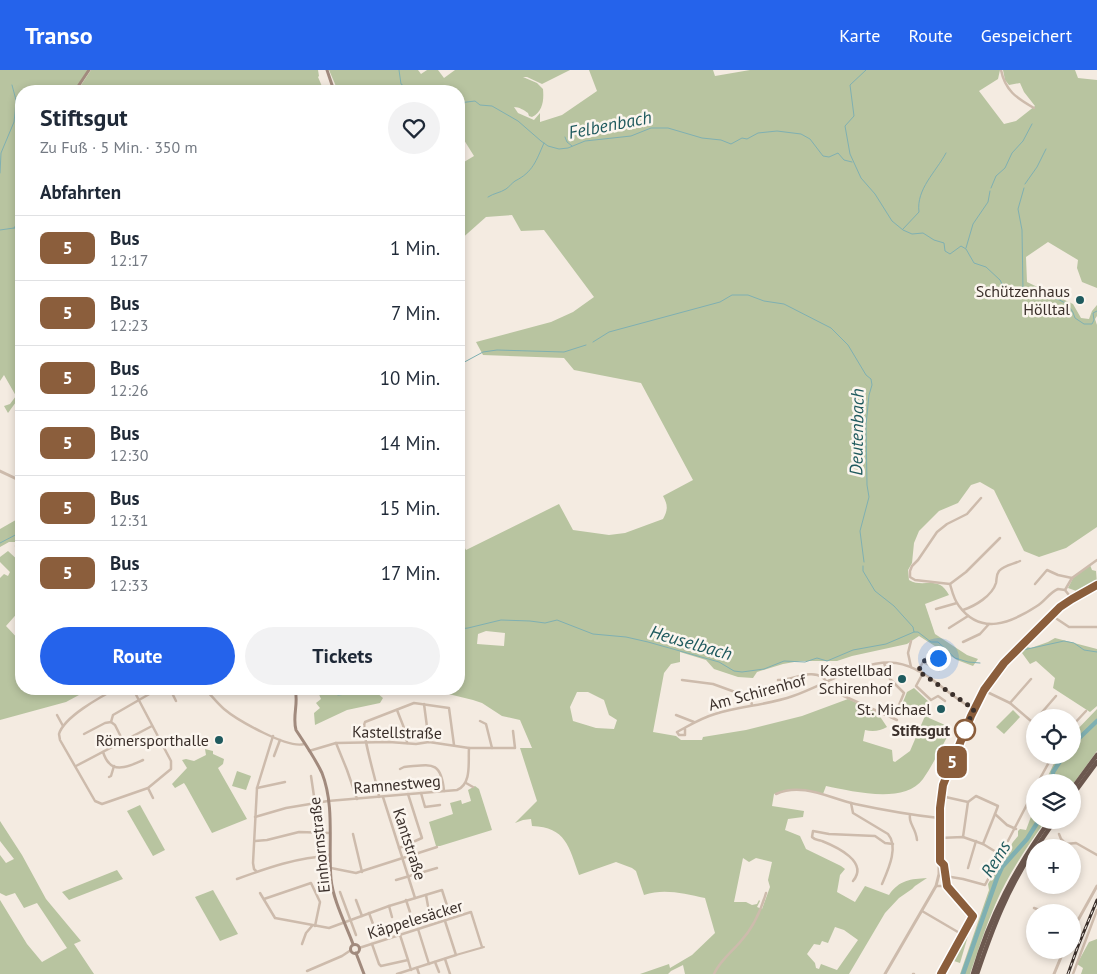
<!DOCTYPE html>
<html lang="de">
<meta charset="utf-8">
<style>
:root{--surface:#fff;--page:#f2f2f3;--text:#1f2937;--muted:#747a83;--line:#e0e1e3;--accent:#2563eb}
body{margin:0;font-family:"PT Sans",sans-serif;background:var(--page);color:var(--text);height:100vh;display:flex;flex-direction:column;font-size:19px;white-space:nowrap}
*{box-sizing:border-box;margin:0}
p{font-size:16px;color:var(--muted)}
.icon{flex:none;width:28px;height:28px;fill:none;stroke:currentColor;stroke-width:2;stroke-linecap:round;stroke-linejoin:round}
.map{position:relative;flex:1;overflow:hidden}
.sheet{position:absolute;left:15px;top:15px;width:450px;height:610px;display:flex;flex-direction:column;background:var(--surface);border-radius:20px;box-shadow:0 2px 8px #0003}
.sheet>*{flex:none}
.badge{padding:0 10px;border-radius:8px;font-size:18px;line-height:32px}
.buttons{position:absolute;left:1026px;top:639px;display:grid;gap:10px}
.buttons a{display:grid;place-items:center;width:55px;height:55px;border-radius:50%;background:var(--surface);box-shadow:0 2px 8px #0003;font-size:25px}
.you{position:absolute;width:25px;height:25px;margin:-12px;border:4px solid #fff;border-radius:50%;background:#1a73e8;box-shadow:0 0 0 8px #1a73e833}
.map>.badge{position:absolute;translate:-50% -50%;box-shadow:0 0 0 2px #fff}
h2{padding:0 25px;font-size:19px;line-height:45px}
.round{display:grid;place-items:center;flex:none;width:52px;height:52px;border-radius:26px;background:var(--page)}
.overview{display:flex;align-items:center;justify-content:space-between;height:85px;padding:0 25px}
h1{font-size:24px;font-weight:600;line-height:38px}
.action{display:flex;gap:10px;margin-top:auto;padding:10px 25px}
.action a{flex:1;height:58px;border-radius:30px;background:var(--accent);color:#fff;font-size:20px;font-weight:600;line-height:58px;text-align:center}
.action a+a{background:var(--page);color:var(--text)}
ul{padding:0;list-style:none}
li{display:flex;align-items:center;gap:15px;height:65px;padding:0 25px;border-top:1px solid var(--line)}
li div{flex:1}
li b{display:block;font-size:19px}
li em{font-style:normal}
li .badge{min-width:55px;font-weight:700;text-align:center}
header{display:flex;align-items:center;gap:30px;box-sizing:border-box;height:70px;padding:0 25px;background:var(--accent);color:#fff}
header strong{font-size:24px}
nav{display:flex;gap:28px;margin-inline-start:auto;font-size:18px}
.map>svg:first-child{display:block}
</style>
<header>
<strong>Transo</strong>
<nav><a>Karte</a><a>Route</a><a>Gespeichert</a></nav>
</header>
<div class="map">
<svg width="1097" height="904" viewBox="0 0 1097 904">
<rect width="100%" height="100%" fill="#f4ebe1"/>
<!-- green -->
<g fill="#b8c4a0" fill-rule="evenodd">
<path d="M0,0H88L74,21H21V325L8,343L4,336L10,334L16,326L4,305L0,311Z"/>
<path d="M91,0H318L319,6L318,7L324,21H77Z"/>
<path d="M329,0H418L421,4L427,0H438L444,8L455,0H570L542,14L527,7H523L537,13L543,19C544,30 543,42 532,47L529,46L528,43C524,40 519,37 514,37L518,43L534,50L540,43V52L562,45L597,21L589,0H713L715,6L750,0H1000L998,9L979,21L1004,54L1016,51L1035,36L1024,22L1020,13L1009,15L1005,10L1003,0H1075L1078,8L1097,10V218L1082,212L1077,198L1078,190L1048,172L1026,187L1027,212L1073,234L1081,248L1089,249L1092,241L1097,235V246L1095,249L1097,255V457L1066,478L1039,487L1024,481L994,420L980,412L971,415L958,433L939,441L919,461L914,473L912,493L908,500L909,510C924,519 938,504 949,525L925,534L935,564L967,585L978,589L973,596L957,590L919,566L907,574L852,586L837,591H800L783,594L757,602L753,608L738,607L714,599L706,590L680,582V592L671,594L664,603L653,662L676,666L681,670H702L703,667L746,660L802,646L848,629L877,642L887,657C880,661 873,662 865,660L863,671L892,680L893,691L895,692L910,681L925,646L901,637L907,622L914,618L929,632V648L952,658C943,674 934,693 923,709C904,735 852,721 826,716L823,724C804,719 793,716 774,724L772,736L804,741L803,747L788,749L785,760L800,766L806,779L841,796L845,799L840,805L837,822L855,832L865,816L889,825C899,810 911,809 927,808L915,816L912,819L899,828L885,843L849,904H685L683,895L671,901L668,904H640L669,894L670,898L692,885L715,863L705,828C684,824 665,818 644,825L636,801L632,798L616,792L579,805C569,777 566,757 532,756L531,749L523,750L515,753L537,731L520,678H532L520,650L502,646L482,633L473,630L428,619H459V467L466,480L559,434L573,460L609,465L625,463L663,449C668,440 668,435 663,426L693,410L641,313L574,300L564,288L483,285L476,272L551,252L573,242L594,227L544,160L521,161L512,145L486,147L459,171V95L474,86L459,62V21H338ZM486,561L505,563L504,576L477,574L478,564ZM577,622H588L604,630L609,645L617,650L614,659L596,658L573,651L570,637ZM743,788L749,792L756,788L772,792L768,810L770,817L762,839L757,837L760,831L759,830L757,834L752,835L746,832H734ZM835,857L844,860L858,870L837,900L821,894L819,899L816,898L815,893L807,884L814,874L820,875L822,871L828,873Z"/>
<path d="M21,447V472H9L0,477V459Z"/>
<path d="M8,481L21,493V539L6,556L21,572V619H73L79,625L66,632L0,650V508L4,504L8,506L10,502L0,492V487Z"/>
<path d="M1090,495L1092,500L1096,501L1097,513L1079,522L1068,518L1073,508Z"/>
<path d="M1055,568L1097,579V636L1090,642L1053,618L1055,608L1036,591L1030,594L1022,583L1027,577L1031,578L1048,572Z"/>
<path d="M323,619H375L377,623L383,628L380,633L347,640L315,655L314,643L320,638L316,633L321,629L318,622Z"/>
<path d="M1097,639V681L1073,714L1072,712H1045L1058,685H1072L1073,664Z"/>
<path d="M1013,640L1020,647L1004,664L996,657Z"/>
<path d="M205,679L213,681V684L224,689L223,694L218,698L247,749L212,763L186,716L184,713L175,718L172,714L187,698L182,690L186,689L194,691L206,685Z"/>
<path d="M237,701L251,706L246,720L232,716Z"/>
<path d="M475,716L479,719L492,760L440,776H436L429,752L453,744L450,733L461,730L462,734L471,731L468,720Z"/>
<path d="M140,735L165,780L153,786L127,741Z"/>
<path d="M1035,736V750H1046C1027,777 1008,804 995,835C985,858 978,881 970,904H960L989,820L988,814L1013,772L1018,766V761L1020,759L1026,760Z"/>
<path d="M0,751L22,785L46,829L81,871L74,874L94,904H0V830L27,874L42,892L67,878L37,833L24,838L15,823L6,826L0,823V785L6,793L14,789L0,771Z"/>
<path d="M117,800L123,809L69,830L62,822Z"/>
<path d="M213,820L238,864L220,871L195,827Z"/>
<path d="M973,849L960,893L951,890Z"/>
<path d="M1097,869V904H1081L1083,898L1077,894L1089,872Z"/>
</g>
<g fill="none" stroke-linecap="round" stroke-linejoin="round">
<!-- stream -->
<g stroke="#7fb0b2" stroke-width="1">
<path d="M399,0L401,14L411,21"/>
<path d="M866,0L850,15L854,46L845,56L850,84L861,108L875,124L892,151L903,160L912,164L923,163L934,170L944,173L945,181L950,184L961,176L966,179L974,193L986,197L1000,210L1004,218C1026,229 1067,218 1075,248L1084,254H1092L1094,250L1093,243L1097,241"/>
<path d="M459,33L475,31L480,35L492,36L518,51L541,71L548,76L559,79L568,78L585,71L631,66L651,58H668L702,68L721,70L731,74L742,68L747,69L758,63L777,61L801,64L810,69L823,86L829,87L838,83L844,90L852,92"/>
<path d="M565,67L567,72L572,76"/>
<path d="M0,103L1,83L14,52L15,43L16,30L12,15"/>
<path d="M1025,114L1037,97L1046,79"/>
<path d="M991,118L996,106L1005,98L1012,83L1023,71L1032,54"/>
<path d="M488,127C494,123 500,123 506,119C509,117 512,113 515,111C533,102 536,91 544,73"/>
<path d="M14,158L21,148"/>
<path d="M903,159L919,142C916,119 936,102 946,83"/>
<path d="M0,160L14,158L21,159"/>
<path d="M966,178L973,154L988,132L990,121"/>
<path d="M1023,221L1022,160L1018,139L1024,118"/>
<path d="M593,272L609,262L720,232L732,225H748L764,231L784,234L831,258L848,275L866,305L871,309L872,315L869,325L866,355L867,415L869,427L860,461L864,492"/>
<path d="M459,295L483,282L497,280L564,282L586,275"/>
<path d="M0,473L21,462"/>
<path d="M863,496V501L875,521L894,536L913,557L914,562H918L931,572H938L955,588L968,592L980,593"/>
<path d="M459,559L468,558L501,550L530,551L545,553L557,550L593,564L626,567L648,572L719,592L734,601L742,602L764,599L784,591L805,592L817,588L827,591L853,580L886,574L914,562"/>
<path d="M1023,580L1064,571L1074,573L1084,580L1097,582"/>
<path d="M338,625L354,623L364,619"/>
</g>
<!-- river -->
<g stroke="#7fb0b2" stroke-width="4.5">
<path d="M1072,675L1097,651"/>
<path d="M1052,712L1053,702L1064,685"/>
<path d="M963,904L997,808L1002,797L1027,769L1039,750"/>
</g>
<!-- pedestrian -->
<path stroke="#cdbbac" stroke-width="2" d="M456,885L484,877"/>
<!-- minor -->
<g stroke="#cdbbac" stroke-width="2.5">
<path d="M1001,0C1005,20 1016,28 1034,38"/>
<path d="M981,428L967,444L947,454L937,462L918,490L912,496L910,501V507L915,510L950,514C952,521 954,530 959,536C981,566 1011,553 1037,536C1045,531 1049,523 1058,519L1065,520L1072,529"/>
<path d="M21,474L16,476L21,481"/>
<path d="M950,514L966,502L1000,468"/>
<path d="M1035,514L1047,500L1058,505L1072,508"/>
<path d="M1065,520L1072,508L1097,490"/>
<path d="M936,539L957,533"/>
<path d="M963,540C975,536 992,526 996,513C997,508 996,505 999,501C1004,495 1014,494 1020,491"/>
<path d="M1051,545L1069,557H1097"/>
<path d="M949,558L968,546"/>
<path d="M911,571L908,583L911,597"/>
<path d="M963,572L980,564L989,554"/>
<path d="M884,593L890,609L904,623L899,635"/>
<path d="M918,601L923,592L930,584L945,594L939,600L923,592"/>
<path d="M923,603L916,616L931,630L938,626L945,631"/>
<path d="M682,610L713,614L746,626L751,631L752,635"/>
<path d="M778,610C791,611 810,599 822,607C828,611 829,618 835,622L897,650"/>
<path d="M116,619C100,627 64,647 59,664L60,670L95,731L102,734L148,718L171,699V691L133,619"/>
<path d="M170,619L176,631"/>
<path d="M205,619C211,625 217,633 224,639C237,650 288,679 304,674"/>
<path d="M985,621L1010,633L1031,651H1034"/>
<path d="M296,623L305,619"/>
<path d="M1010,633L1031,609"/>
<path d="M424,634L429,672"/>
<path d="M397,640L406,663L407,673"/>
<path d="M57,645L63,656"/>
<path d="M676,645L694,652"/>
<path d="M1037,648L1056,626"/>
<path d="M480,651L486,654L492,678"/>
<path d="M111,652L113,645L158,619"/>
<path d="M1072,656L1086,641"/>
<path d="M685,658V665H679L677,662C690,655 701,648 715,644C740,636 768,635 793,626C823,616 865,588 896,593C928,598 947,626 974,639"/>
<path d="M84,664L105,653L111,652L115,655L123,671"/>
<path d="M336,673L347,700L357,729"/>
<path d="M309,681L336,673L389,672L416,674L429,672L469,678H515L513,661"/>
<path d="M103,682C104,685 106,690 109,693C117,703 134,694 143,690"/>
<path d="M274,686L280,670"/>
<path d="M76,696L152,656"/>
<path d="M400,699L404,697C430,695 441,689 444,721"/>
<path d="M311,706L315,733"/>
<path d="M109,707L111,706L114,696"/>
<path d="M1038,712L1053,685"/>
<path d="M466,713L473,717"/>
<path d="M148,718L153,728"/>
<path d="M257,718L285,712"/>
<path d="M421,723L425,737L440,735"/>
<path d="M776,724C802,712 829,728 855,734C883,740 911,745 939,748"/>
<path d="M941,726L968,732L976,726L998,736L995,744L1007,755L1016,759"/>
<path d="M379,727C377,712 360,661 365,652L414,633L449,638L454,675"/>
<path d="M383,727L415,828"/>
<path d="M851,733L853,743L888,764C899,777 888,800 882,814"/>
<path d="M910,745C908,753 916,758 917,770"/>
<path d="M255,747L286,738L328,731L457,720C472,714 468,692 469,678"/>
<path d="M353,764L362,802"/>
<path d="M1059,764L1061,769L1066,774L1076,773L1097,785"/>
<path d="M963,767L968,732"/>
<path d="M939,768L963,767L983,774L1001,785"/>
<path d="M255,771L267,770L299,762L330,763"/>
<path d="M983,774L995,744"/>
<path d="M399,778L422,768L408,724"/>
<path d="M940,791L944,795L947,816L973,847L941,904"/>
<path d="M331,798L356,803L437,777"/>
<path d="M968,798L976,771"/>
<path d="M256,801L254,799L253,793L257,718L273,666"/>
<path d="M945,806L963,809L985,815L1035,719"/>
<path d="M237,809C267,798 298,787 330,786"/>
<path d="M396,810L437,798"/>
<path d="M853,811C869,792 837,777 822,771C818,769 816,771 812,767L813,761L829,764L875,766L885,773L893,774"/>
<path d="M936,816H947"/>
<path d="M340,822L356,865"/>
<path d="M260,823L275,848L329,858L389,836L442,820L451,848"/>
<path d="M426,825L428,836"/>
<path d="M264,829L311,813L320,832L315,856"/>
<path d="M356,830L362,846"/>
<path d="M406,830L410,842"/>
<path d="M389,836L392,847"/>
<path d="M1034,838L1045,842"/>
<path d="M922,841L963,865"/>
<path d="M369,843L373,854"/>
<path d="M418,859L429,894"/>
<path d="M302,874L306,863L312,856"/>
<path d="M372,874L379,894L381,896L408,890L400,865"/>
<path d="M359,878L471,842L482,877"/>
<path d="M445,889L450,904"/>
<path d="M408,890L411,900"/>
<path d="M435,892L439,902"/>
<path d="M417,898L419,904"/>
<path d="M307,901L342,886L351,880"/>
<path d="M397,904L456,885L445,851"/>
<path d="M714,904C720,890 732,882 741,871C753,858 761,840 766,823"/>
<path d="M913,904H914"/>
<path d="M1073,904L1097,840"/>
</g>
<!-- tertiary -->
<g stroke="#cdbbac" stroke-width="3">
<path d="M0,401L21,411"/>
<path d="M1072,861L1097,816"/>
<path d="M885,904L936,816L939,804V737L943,715L980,628L1001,597L1059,537L1072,529L1097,515"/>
<path d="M1054,904L1064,880"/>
</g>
<!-- secondary -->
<g stroke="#a18a7d" stroke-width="3">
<path d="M327,0L334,21"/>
<path d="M75,21L89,0"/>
<path d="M295,619C299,633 292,646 296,660C305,674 315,688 322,703C335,736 328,775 331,809C333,830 346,855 353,874"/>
<circle cx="355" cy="879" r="4.5"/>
<path d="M356,883L364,904"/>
</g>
<!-- trunk -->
<g stroke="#6c584f" stroke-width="4.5">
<path d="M1072,719L1097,685"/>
<path d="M1072,726L1097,692"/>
<path d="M1036,778L1055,750"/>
<path d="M973,904C990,846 1015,799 1050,750"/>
<path d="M977,904C992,860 1008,817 1035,778"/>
</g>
<defs>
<path id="rail" d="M1068,904L1078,876L1097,830"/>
</defs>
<!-- rail casing -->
<use href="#rail" stroke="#3b302b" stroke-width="3"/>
<!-- rail -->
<use href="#rail" stroke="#fbf5ee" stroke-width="1" stroke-dasharray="4" stroke-linecap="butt"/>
</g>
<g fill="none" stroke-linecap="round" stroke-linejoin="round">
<defs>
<path id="line" d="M941,904L973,846L947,816L944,795L940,791V738L943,715L971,646L984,620L1004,593L1060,537L1072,529L1097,515"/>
</defs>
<!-- line casing -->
<use href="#line" stroke="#fff" stroke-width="11"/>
<!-- line -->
<use href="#line" stroke="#8b5e3c" stroke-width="8"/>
<!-- walk -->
<path stroke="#3b302b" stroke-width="5" stroke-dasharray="0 9" d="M938,588L929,584L918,601L974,639L964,662L965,660"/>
</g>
<!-- markers -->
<g fill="#1f5a5e" stroke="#fbf5ee" stroke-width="2">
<circle cx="1080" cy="230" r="5"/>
<circle cx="902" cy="609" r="5"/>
<circle cx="941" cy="639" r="5"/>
<circle cx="219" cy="670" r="5"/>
</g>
<circle fill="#fff" stroke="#8b5e3c" stroke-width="2.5" cx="965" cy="660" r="10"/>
<g text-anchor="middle" stroke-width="5" stroke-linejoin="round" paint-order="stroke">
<!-- poi labels -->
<g font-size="16" fill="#3b302b" stroke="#fbf5ee" text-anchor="end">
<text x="1070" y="227">Schützenhaus<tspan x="1070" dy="18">Hölltal</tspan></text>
<text x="892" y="606">Kastellbad<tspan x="892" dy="18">Schirenhof</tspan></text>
<text x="931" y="645">St. Michael</text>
<text x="209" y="676">Römersporthalle</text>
</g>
<!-- street labels -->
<g font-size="16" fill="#3b302b" stroke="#fbf5ee">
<text transform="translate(757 622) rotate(-15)" y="6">Am Schirenhof</text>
<text transform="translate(397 662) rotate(1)" y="6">Kastellstraße</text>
<text transform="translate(397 714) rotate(-5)" y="6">Ramnestweg</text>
<text transform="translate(410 774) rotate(72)" y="6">Kantstraße</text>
<text transform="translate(319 775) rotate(-96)" y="6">Einhornstraße</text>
<text transform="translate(415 849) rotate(-17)" y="6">Käppelesäcker</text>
</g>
<!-- stop labels -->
<g font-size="16" font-weight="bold" fill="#3b302b" stroke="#fbf5ee" text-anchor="end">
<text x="950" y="666">Stiftsgut</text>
</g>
<!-- water labels -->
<g font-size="18" font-style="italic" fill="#1f5a5e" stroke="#fbf5ee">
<text transform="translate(610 55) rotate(-11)" y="6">Felbenbach</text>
<text transform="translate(857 362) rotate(-89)" y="6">Deutenbach</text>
<text transform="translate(691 573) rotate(16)" y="6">Heuselbach</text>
<text transform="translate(996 789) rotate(-58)" y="6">Rems</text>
</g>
</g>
</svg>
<div class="buttons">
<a><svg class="icon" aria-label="locate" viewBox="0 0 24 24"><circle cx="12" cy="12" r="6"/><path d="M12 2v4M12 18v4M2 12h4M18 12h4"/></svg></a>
<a><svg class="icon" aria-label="layers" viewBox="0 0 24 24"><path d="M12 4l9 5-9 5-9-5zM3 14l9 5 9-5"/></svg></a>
<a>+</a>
<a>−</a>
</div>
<div class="you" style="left:938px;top:588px"></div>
<b class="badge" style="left:952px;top:692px;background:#8b5e3c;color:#fff">5</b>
<section class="sheet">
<div class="overview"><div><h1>Stiftsgut</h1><p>Zu Fuß · 5 Min. · 350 m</p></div><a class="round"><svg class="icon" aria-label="heart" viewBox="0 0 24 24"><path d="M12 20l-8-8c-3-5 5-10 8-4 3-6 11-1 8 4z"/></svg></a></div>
<h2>Abfahrten</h2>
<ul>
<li><span class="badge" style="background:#8b5e3c;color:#fff">5</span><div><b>Bus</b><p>12:17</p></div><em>1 Min.</em></li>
<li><span class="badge" style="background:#8b5e3c;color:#fff">5</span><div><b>Bus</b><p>12:23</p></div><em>7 Min.</em></li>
<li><span class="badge" style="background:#8b5e3c;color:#fff">5</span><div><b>Bus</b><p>12:26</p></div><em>10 Min.</em></li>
<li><span class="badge" style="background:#8b5e3c;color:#fff">5</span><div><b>Bus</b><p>12:30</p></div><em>14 Min.</em></li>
<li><span class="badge" style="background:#8b5e3c;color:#fff">5</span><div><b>Bus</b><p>12:31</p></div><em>15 Min.</em></li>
<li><span class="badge" style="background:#8b5e3c;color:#fff">5</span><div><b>Bus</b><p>12:33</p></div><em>17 Min.</em></li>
</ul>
<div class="action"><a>Route</a><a>Tickets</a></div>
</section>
</div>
